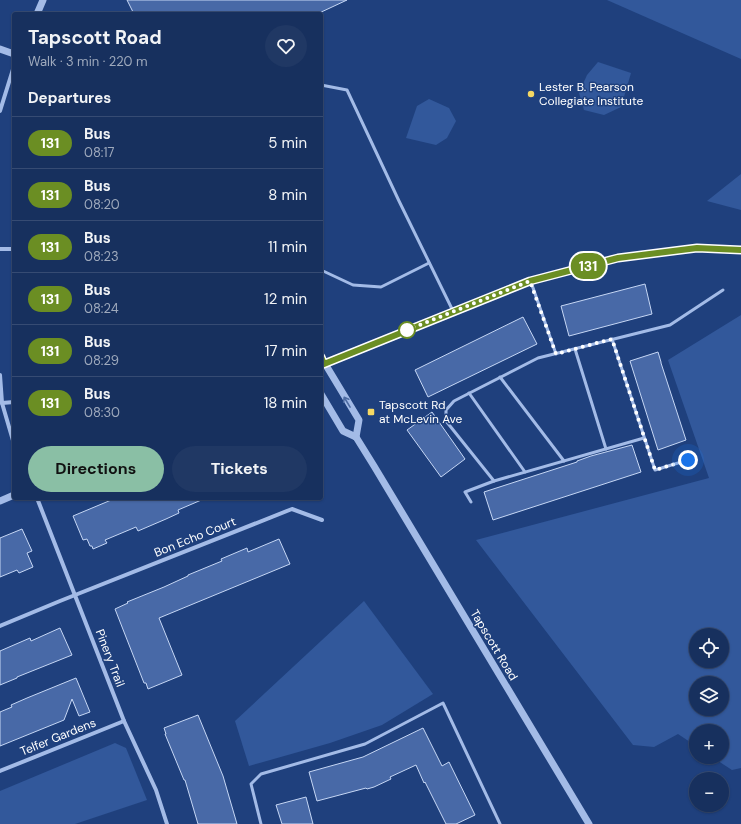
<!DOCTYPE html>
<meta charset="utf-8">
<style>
:root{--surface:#17305e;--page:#203864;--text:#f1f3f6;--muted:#9ea9bc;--line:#364b73;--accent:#8abfa5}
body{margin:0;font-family:"DM Sans",sans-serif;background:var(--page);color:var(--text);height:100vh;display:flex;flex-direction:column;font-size:15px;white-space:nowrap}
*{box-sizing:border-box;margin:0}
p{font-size:13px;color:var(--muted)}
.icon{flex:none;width:22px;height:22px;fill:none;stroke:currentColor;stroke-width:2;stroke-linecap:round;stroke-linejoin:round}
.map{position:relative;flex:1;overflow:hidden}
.sheet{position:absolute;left:12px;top:12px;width:311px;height:488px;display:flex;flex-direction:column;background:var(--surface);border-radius:4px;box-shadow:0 1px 3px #0004,0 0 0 1px var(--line)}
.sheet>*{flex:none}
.badge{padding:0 8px;border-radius:13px;font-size:14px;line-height:26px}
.buttons{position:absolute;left:689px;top:628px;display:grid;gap:8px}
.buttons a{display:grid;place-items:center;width:40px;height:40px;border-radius:50%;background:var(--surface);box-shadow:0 1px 3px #0004,0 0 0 1px var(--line);font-size:20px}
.you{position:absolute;width:20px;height:20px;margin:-10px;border:3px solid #fff;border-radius:50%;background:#1a73e8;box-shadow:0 0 0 6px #1a73e833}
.map>.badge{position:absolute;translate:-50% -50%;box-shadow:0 0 0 2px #fff}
h2{padding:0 16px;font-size:15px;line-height:36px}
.round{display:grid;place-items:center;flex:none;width:42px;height:42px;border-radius:21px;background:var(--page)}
.head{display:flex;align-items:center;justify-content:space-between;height:68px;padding:0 16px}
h1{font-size:19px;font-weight:700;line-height:30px}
.action{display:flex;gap:8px;margin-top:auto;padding:8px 16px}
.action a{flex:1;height:46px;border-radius:24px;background:var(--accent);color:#111;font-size:16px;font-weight:700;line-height:46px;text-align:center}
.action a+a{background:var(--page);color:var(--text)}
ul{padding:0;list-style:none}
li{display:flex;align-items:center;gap:12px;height:52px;padding:0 16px;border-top:1px solid var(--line)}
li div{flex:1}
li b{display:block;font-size:15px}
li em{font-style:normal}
li .badge{min-width:44px;font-weight:700;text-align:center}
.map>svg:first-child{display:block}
</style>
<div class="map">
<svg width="741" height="824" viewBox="0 0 741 824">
<rect width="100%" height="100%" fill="#1f407d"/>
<!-- green -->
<g fill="#32589b" fill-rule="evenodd">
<path d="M607,0H741V59Z"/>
<path d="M598,62L631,73L621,107L604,115L584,110L579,93L587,75Z"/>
<path d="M429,99L449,108L456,121L447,138L436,145L406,138L417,106Z"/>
<path d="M741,174V210L707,201Z"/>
<path d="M741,315V768L732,770L712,757H722V731H696V746L678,734L654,747L633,745L476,540L709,478L668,360ZM696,635H722V661H696ZM696,683H722V709H696Z"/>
<path d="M364,601L433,694L382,725L330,743L249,766L235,721Z"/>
<path d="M115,743L126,748L147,800L75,824H0V791Z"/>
</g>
<!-- building -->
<g fill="#4869a7" stroke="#c6d7f5">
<path d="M127,0H347L317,14H134Z"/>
<path d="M645,284L652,314L569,336L561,306Z"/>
<path d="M523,317L537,344L428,397L415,370Z"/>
<path d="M658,352L661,362V363L686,440L658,450L630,361Z"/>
<path d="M432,412L465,459L441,477L407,430Z"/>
<path d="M632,445L641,472L493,520L484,492L577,462V461L591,456Z"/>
<path d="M116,498H206L178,510L179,513L166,519L138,531L136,527L105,540L107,543L93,549L92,546H90L87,539L83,540L73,516Z"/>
<path d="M22,529L32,551L27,553L33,567L19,573L17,570L0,577V538Z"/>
<path d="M279,539L290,564L159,618L182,675L148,689L146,683H144L115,609L128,603L127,602L164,587L188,576V575L222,561L221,559L247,548L248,552Z"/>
<path d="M60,628L72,655L17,677V678L0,685V651L30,638L31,641Z"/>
<path d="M76,678L90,712L79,716L72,699L64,720L0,746V712L12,707L11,705L27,698Z"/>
<path d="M198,715L223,776L237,824H198L185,780H184L165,734H166L164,728Z"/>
<path d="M423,728L442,766L449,762L475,815L456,824H446L425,782L424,783L416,765L390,777L391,779L374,787L367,789L366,788L317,801L309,772L363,757Z"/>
<path d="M306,797L313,824H282L276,805Z"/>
</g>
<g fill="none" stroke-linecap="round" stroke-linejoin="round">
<!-- service -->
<g stroke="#a3bbe7" stroke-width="3">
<path d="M321,85L347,90L399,201L453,311"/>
<path d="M321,270L353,285L381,287L429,263"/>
<path d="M531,282L556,354"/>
<path d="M612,339L655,470L688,460"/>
<path d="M575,349L606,449"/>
<path d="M500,377L564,461"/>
<path d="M469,393L525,472"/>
<path d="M494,481L446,421V410L454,401L538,358L670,325L723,290"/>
<path d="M471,502L465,492L494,481L644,438"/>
<path d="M261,824L251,784L261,774L365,744L443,703L500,824"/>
</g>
<!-- minor -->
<g stroke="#a3bbe7" stroke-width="4">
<path d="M0,111L14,66"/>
<path d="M0,249H14"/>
<path d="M0,375L2,403L14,444"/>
<path d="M2,403L14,402"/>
<path d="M37,498L124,721L156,790L167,824"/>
<path d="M0,626L60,601L292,509L322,520"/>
<path d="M0,771L124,721"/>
</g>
<!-- tertiary -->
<g stroke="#a3bbe7" stroke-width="7">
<path d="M37,14L43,0"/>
<path d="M0,49L14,54"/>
<path d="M321,357L359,420L356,437"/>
<path d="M321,365L530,281L618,258L697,248L741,250"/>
<path d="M321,394L343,431L356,437L374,466L589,824"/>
<path d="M0,501L14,495"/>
</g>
</g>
<!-- one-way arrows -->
<defs><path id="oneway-shaft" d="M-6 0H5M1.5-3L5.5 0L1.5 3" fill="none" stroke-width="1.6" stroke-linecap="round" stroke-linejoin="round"/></defs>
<use stroke="#4d6ba2" href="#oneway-shaft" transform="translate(347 402) rotate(-121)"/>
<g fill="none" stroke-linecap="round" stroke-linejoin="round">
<defs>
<path id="line" d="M321,357L324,364L530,281L618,258L697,248L741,250"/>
</defs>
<!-- line casing -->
<use href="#line" stroke="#fff" stroke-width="9"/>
<!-- line -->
<use href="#line" stroke="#6b8e23" stroke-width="6"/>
<!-- walk -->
<path stroke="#fff" stroke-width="4" stroke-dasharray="0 7.2" d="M407,330L530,281L556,354L612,339L655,470L688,460"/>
</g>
<!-- markers -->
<g fill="#f5d863" stroke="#1f407d" stroke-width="1.5">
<circle cx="531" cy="94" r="4"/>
<rect x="367" y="408" width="8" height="8" rx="2"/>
</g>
<circle fill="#fff" stroke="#6b8e23" stroke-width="2" cx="407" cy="330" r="8"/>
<g text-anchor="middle" stroke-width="3" stroke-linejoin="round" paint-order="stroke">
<!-- poi labels -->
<g font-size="12" fill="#fff" stroke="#1f407d" text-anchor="start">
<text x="539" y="91">Lester B. Pearson<tspan x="539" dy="14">Collegiate Institute</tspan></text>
<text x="379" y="409">Tapscott Rd<tspan x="379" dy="14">at McLevin Ave</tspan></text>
</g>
<!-- street labels -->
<g font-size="12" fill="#fff" stroke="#1f407d">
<text transform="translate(195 537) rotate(-22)" y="4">Bon Echo Court</text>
<text transform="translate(494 645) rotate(59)" y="4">Tapscott Road</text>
<text transform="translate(110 658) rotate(69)" y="4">Pinery Trail</text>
<text transform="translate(58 737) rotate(-22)" y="4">Telfer Gardens</text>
</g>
</g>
</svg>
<div class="buttons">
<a><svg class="icon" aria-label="locate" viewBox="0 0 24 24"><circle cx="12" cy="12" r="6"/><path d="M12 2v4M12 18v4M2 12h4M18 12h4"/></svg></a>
<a><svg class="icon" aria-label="layers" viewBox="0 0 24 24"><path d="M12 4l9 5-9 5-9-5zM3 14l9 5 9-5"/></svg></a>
<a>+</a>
<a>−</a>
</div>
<div class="you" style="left:688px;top:460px"></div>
<b class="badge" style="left:588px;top:266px;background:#6b8e23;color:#fff">131</b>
<section class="sheet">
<div class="head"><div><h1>Tapscott Road</h1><p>Walk · 3 min · 220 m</p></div><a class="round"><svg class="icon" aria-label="heart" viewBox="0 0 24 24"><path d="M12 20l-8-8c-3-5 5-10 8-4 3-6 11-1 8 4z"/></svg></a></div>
<h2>Departures</h2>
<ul>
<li><span class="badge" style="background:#6b8e23;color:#fff">131</span><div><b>Bus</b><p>08:17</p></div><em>5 min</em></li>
<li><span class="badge" style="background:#6b8e23;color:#fff">131</span><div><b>Bus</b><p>08:20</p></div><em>8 min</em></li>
<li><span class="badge" style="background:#6b8e23;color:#fff">131</span><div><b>Bus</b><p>08:23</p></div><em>11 min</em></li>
<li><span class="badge" style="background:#6b8e23;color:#fff">131</span><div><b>Bus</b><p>08:24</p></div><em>12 min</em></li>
<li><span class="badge" style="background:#6b8e23;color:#fff">131</span><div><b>Bus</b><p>08:29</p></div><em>17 min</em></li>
<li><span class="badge" style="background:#6b8e23;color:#fff">131</span><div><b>Bus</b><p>08:30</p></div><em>18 min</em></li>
</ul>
<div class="action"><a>Directions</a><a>Tickets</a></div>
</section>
</div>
